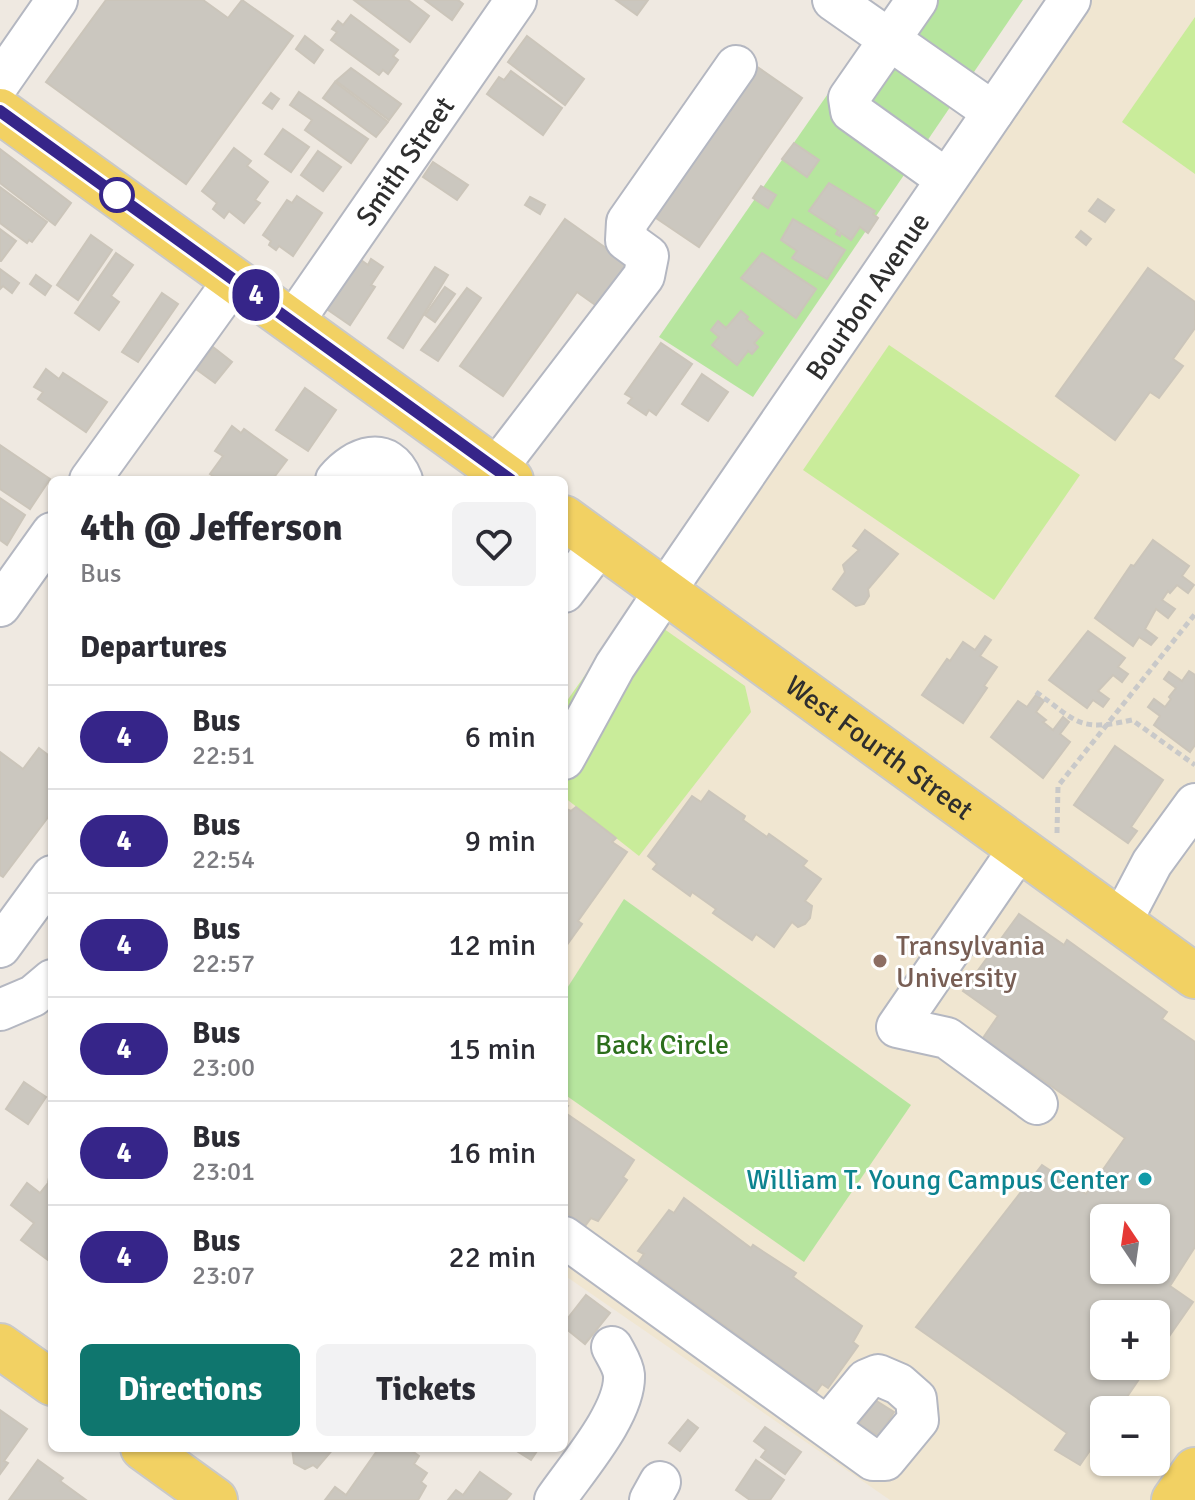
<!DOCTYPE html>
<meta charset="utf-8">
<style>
:root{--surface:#fff;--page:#f2f2f3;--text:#2b2b33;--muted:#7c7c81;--line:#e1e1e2;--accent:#0f766e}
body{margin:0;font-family:Signika,sans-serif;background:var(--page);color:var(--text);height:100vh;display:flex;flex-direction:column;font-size:30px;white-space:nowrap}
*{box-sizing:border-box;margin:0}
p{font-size:26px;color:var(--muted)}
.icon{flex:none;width:44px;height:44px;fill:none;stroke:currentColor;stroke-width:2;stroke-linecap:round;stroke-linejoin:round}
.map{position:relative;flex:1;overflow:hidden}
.panel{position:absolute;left:48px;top:476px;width:520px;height:976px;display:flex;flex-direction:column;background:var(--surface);border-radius:12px;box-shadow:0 2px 6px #0004}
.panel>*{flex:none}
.badge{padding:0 16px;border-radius:26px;font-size:28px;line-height:52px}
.needle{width:52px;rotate:347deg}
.tools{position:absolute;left:1090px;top:1204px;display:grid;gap:16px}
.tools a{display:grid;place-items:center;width:80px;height:80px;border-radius:12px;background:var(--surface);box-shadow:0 2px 6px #0004;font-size:40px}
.map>.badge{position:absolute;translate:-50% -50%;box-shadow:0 0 0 4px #fff}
h2{padding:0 32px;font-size:30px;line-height:72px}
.round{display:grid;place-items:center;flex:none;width:84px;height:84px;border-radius:12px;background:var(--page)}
.headline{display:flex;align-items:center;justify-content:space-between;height:136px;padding:0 32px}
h1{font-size:38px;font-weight:800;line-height:60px}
.cta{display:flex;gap:16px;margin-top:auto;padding:16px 32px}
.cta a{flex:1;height:92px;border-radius:12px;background:var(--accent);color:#fff;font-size:32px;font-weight:800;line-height:92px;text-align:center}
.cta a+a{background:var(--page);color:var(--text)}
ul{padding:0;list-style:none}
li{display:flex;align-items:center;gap:24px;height:104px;padding:0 32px;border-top:2px solid var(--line)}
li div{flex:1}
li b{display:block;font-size:30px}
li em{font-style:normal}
li .badge{min-width:88px;font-weight:700;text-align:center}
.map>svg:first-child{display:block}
</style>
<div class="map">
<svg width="1195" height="1500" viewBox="0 0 1195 1500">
<rect width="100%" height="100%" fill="#efe9e1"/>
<!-- education -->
<path fill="#f0e6d1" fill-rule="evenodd" d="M1067,0H1195V1500H890L564,1275V705ZM1104,1218H1156V1270H1104ZM1104,1314H1156V1366H1104ZM1104,1410H1156V1462H1104Z"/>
<!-- green -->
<g fill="#b6e59e">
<path d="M893,0H1023L753,397L659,337Z"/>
<path d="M624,899L911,1105L804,1262L564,1094V993Z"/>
</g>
<!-- pitch -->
<g fill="#c9ec9a">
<path d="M1195,17V174L1122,122Z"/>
<path d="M889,345L1080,475L994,600L803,470Z"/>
<path d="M633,607L745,686L751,712L639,856L564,797V705Z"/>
</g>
<!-- building -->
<g fill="#cbc7bf" stroke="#cbc5ba" stroke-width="2" fill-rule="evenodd">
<path d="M106,0H203L228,18L242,0L293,36L186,184L46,82Z"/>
<path d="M354,0H408L429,16L410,42Z"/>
<path d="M425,0H458L463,4L452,20Z"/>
<path d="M616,0H648L637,15Z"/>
<path d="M351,15L398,50L393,56L398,60L388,74L383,70L379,75L331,40L337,32L332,29L338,21L343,25Z"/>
<path d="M305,36L323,50L314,63L296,49Z"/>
<path d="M527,36L584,79L565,105L508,62Z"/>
<path d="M756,66L802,98L699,247L653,216Z"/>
<path d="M351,68L401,104L389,120L336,81Z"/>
<path d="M511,71L562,108L543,135L487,94L499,77L504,80Z"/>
<path d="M335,82L388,122L376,137L323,98Z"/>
<path d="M299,92L368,139L351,163L305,130L312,120L290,105Z"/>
<path d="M271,93L279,99L272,109L263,103Z"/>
<path d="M283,129L309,147L291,172L265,154Z"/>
<path d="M794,143L819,160L807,177L782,159Z"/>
<path d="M234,148L251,161L247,166L268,182L255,200L260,203L244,223L229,211L224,218L213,209L217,203L202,191Z"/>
<path d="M0,149L71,203L55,225L0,183Z"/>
<path d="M318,151L341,167L323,191L301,175Z"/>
<path d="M433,162L468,185L457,200L423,177Z"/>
<path d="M829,183L875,211L873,214L878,218L868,233L860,227L851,240L841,233L840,236L836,234L838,230L809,211Z"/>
<path d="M761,186L776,195L768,208L753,198Z"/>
<path d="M0,187L47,222L32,242L29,240L27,243L0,223Z"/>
<path d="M297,196L322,213L293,256L279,246L276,250L269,245L271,241L263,235L287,200L292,203Z"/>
<path d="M530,197L545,205L540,214L525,205Z"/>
<path d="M1098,199L1114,210L1105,222L1089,211Z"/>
<path d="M565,219L634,268L604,311L577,292L503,396L460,366Z"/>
<path d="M793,219L845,250L827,279L792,258L797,251L781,240Z"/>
<path d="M0,229L16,241L1,261H0Z"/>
<path d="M1081,231L1091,239L1086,245L1076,237Z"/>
<path d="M91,235L112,250L78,300L57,285Z"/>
<path d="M116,253L133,265L111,296L119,302L99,330L75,313Z"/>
<path d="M351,253L368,265L371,259L383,267L371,285L375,287L350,325L318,303Z"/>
<path d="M762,253L816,289L796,318L741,278Z"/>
<path d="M435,267L448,275L403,348L388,338Z"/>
<path d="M1148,268L1195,302V328L1173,359L1183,366L1159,398L1150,392L1115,440L1056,396Z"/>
<path d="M0,269L19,283L12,293L3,286L0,289Z"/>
<path d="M36,275L51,286L45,295L30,284Z"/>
<path d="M445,287L455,294L435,322L425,315Z"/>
<path d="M467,288L481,298L438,361L421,350Z"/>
<path d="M162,293L178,304L138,362L122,352Z"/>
<path d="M741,311L748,317L746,319L763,333L754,343L758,347L752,354L748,351L737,365L712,345L719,337L711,330L718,321L726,328Z"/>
<path d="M661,343L692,364L656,415L649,410L646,415L628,403L632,398L625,394Z"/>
<path d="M213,347L232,362L215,383L196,369Z"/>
<path d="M46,369L59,379L63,373L107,402L86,432L38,399L43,392L34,387Z"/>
<path d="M702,374L728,392L708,421L682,404Z"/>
<path d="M305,388L336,410L308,451L276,430Z"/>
<path d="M232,426L241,433L244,429L287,460L272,480H209L213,476L210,474L223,456L215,451Z"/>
<path d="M0,445L50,479L30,509L0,489Z"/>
<path d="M0,498L25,515L7,545L0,540Z"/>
<path d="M865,530L898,554L868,589L869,596L864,604L856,606L833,589L845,572L843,565L859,550L853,546Z"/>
<path d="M1153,540L1189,566L1182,576L1194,585L1188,593L1177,585L1170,593L1168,591L1162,600L1175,609L1168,618L1156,609L1145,629L1157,638L1151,645L1139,637L1133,646L1095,618L1131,565L1134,566Z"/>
<path d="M1088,631L1125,658L1118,667L1128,674L1122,682L1113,675L1098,691L1109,699L1103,707L1093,700L1087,708L1049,680Z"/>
<path d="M985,636L991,640L980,656L997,667L984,686L987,688L963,723L922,695L947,659L950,661L963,642L975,650Z"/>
<path d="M1189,671L1195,675V745L1190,752L1154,725L1160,716L1148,707L1154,699L1165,707L1171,699L1169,697L1176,688L1164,679L1169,672L1182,681Z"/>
<path d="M1036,695L1044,701L1036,712L1046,720L1043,722L1053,730L1063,717L1069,722L1060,734L1070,742L1043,778L991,737L1018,701L1027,707Z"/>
<path d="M1115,746L1163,780L1131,827L1137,831L1128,843L1074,805Z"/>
<path d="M39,748L52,758V812L3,877L0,875V752L23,769Z"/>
<path d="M709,791L745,816L743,820L767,837L769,834L807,861L803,866L821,879L805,901L812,906L810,918L805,924L798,927L792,922L774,947L756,934L752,940L713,913L716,909L692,892L690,896L653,869L657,864L648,856L692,796L701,802Z"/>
<path d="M576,807L616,838L612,842L627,852L578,921L582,924L564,949V808L571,811Z"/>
<path d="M1019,914L1064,945L1067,940L1167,1012L1162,1019L1195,1042V1247L1170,1286L1193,1302L1156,1355V1314H1104V1366H1148L1118,1410H1104V1430L1080,1465L1055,1450L1067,1433L916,1327L1042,1165L1086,1194L1125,1138L983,1038L998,1016L963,991ZM1104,1218H1156V1270H1104Z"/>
<path d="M24,1082L46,1097L28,1124L6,1109Z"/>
<path d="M564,1104L568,1106L564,1112L634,1160L623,1177L627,1180L598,1221L591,1218L585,1226L564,1211Z"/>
<path d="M50,1172H52V1263L21,1240L34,1223L11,1205L27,1183L40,1193L48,1183Z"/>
<path d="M684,1198L751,1248L753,1245L796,1273L793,1277L862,1326L853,1342L858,1346L828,1388L822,1384L816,1392L638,1263L644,1254L638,1251L669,1210L674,1213Z"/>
<path d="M586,1295L610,1313L585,1344L564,1327V1323Z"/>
<path d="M875,1400L894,1412L879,1436L859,1424Z"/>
<path d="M0,1410L27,1429L4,1461L8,1463L0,1474Z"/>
<path d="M688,1420L698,1428L680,1451L669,1443Z"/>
<path d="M765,1427L801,1452L785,1474L761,1457L766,1450L754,1441Z"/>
<path d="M292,1448H334L317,1468L313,1465L305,1469L294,1463Z"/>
<path d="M379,1448H408L419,1456L414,1464L427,1473L421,1482L426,1486L418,1500H325L335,1487L346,1495Z"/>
<path d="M512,1448H539L531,1460Z"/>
<path d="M38,1460L63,1478L60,1481L86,1500H9Z"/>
<path d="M756,1460L784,1480L770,1500H750L736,1490Z"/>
<path d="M480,1472L511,1494L506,1500H448L456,1490L463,1495Z"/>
</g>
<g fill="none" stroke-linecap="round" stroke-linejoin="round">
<defs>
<g id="minor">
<path d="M833,0L993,112"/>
<path d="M917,0L849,98L851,111L946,179"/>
<path d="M0,82L57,0"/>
<path id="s1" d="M293,322L516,0"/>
<path d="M496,469L644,276L648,256L626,240L627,222L736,66"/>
<path d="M90,480L235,279"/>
<path d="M336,480C355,457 388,444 402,480"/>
<path d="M564,592L600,544"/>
<path d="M0,606L52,533"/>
<path id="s2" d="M564,759L615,666L665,591L1070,0"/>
<path d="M1021,850L1006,868L897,1027L947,1038L1037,1104"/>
<path d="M1121,922L1152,863L1195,804"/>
<path d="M0,947L52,876"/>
<path d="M0,1010L33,996L52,980"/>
<path d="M564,1237L873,1460H885L918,1420L916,1399L899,1384L878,1375L866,1380L828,1426"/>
<path d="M555,1500C576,1469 626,1413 624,1375C623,1365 616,1355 612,1347"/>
<path d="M650,1500L660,1482"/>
</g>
<g id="major">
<path d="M0,111L511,480"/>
<path id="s3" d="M564,518L1195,976"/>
<path d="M0,1346L52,1383"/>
<path d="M143,1448L215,1500"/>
<path d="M1174,1500L1195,1470"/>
</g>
</defs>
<!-- minor casing -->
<use href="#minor" stroke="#b4b7c1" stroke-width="44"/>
<!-- major casing -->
<use href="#major" stroke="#c9c9c9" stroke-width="48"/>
<!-- path -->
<g stroke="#c9c9c9" stroke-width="5" stroke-dasharray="6 4" stroke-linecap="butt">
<path d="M1036,692C1078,722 1078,732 1132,720L1195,765"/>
<path d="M1057,833L1058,786L1195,614"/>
</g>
<!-- minor -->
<use href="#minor" stroke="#fff" stroke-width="40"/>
<!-- major -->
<use href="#major" stroke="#f2d163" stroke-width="44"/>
</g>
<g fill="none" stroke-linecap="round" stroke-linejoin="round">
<defs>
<path id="line" d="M0,111L511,480"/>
</defs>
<!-- line casing -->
<use href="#line" stroke="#fff" stroke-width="18"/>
<!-- line -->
<use href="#line" stroke="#362589" stroke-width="12"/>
</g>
<!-- markers -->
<circle fill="#fff" stroke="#362589" stroke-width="4" cx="117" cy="195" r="16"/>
<circle fill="#8d6e63" stroke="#fff" stroke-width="3" cx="880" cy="961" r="8"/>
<circle fill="#0f9aa8" stroke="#fff" stroke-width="3" cx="1145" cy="1179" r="8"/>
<g text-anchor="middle" stroke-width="6" stroke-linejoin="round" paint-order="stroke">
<!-- street labels -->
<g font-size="28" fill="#2e2e2e" stroke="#fff">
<text dy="10" stroke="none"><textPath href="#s1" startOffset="196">Smith Street</textPath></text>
<text dy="10" stroke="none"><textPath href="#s2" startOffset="554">Bourbon Avenue</textPath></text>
<text dy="10" stroke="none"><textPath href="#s3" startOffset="390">West Fourth Street</textPath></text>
</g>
<!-- education labels -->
<g font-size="28" fill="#785e54" stroke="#fff" text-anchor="start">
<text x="896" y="955">Transylvania<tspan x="896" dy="32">University</tspan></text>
</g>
<!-- park labels -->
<g font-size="28" fill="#2c6e1b" stroke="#fff">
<text x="662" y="1054">Back Circle</text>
</g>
<!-- culture labels -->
<g font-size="28" fill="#0d838f" stroke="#fff" text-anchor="end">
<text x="1129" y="1189">William T. Young Campus Center</text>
</g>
</g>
</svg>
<div class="tools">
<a><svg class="needle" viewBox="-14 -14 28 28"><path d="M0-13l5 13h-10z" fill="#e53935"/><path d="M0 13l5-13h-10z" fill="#7c7c81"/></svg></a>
<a>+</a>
<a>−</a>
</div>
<b class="badge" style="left:256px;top:295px;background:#362589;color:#fff">4</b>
<section class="panel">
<div class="headline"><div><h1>4th @ Jefferson</h1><p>Bus</p></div><a class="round"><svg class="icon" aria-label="heart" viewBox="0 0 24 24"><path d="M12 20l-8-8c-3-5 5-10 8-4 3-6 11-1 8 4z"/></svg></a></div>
<h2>Departures</h2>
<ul>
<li><span class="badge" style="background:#362589;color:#fff">4</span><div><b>Bus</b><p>22:51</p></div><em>6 min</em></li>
<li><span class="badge" style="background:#362589;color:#fff">4</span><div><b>Bus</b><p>22:54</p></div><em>9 min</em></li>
<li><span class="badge" style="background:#362589;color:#fff">4</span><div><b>Bus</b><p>22:57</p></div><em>12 min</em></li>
<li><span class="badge" style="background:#362589;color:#fff">4</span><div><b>Bus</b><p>23:00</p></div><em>15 min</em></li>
<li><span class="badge" style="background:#362589;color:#fff">4</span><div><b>Bus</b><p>23:01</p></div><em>16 min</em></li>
<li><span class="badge" style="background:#362589;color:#fff">4</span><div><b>Bus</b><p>23:07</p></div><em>22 min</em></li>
</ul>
<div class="cta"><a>Directions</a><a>Tickets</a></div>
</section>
</div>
